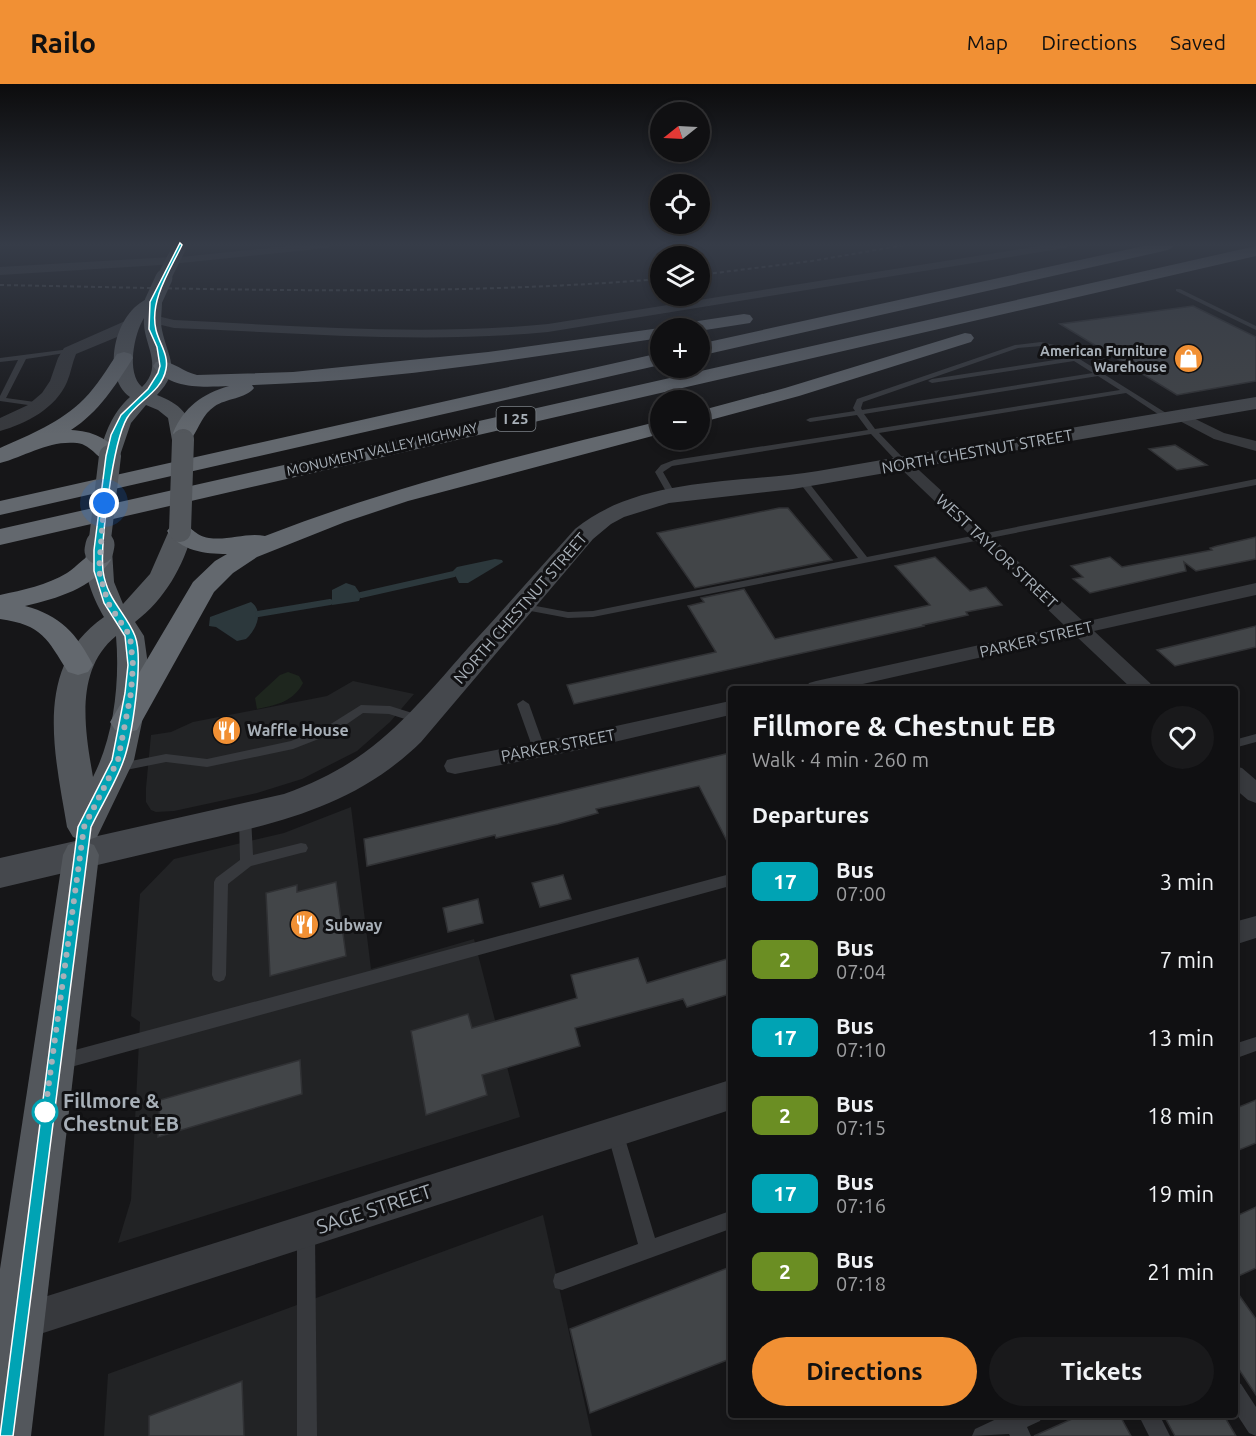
<!DOCTYPE html>
<meta charset="utf-8">
<style>
:root{--surface:#101012;--page:#19191b;--text:#f1f3f6;--muted:#9c9d9f;--line:#303032;--accent:#f19034}
body{margin:0;font-family:Ubuntu,sans-serif;background:var(--page);color:var(--text);height:100vh;display:flex;flex-direction:column;font-size:22px;white-space:nowrap}
*{box-sizing:border-box;margin:0}
p{font-size:20px;color:var(--muted)}
.icon{flex:none;width:33px;height:33px;fill:none;stroke:currentColor;stroke-width:2;stroke-linecap:round;stroke-linejoin:round}
.map{position:relative;flex:1;overflow:hidden}
.sheet{position:absolute;left:728px;top:602px;width:510px;height:732px;display:flex;flex-direction:column;background:var(--surface);border-radius:6px;box-shadow:0 3px 9px #0003,0 0 0 2px var(--line)}
.sheet>*{flex:none}
.badge{padding:0 12px;border-radius:9px;font-size:21px;line-height:39px}
.needle{width:39px;rotate:252deg}
.controls{position:absolute;left:650px;top:18px;display:grid;gap:12px}
.controls a{display:grid;place-items:center;width:60px;height:60px;border-radius:50%;background:var(--surface);box-shadow:0 3px 9px #0003,0 0 0 2px var(--line);font-size:30px}
.you{position:absolute;width:30px;height:30px;margin:-15px;border:4px solid #fff;border-radius:50%;background:#1a73e8;box-shadow:0 0 0 9px #1a73e833}
.map>.badge{position:absolute;translate:-50% -50%;box-shadow:0 0 0 3px #fff}
h2{padding:0 24px;font-size:22px;line-height:54px}
.round{display:grid;place-items:center;flex:none;width:63px;height:63px;border-radius:32px;background:var(--page)}
.head{display:flex;align-items:center;justify-content:space-between;height:102px;padding:0 24px}
h1{font-size:28px;font-weight:600;line-height:45px}
.cta{display:flex;gap:12px;margin-top:auto;padding:12px 24px}
.cta a{flex:1;height:69px;border-radius:36px;background:var(--accent);color:#111;font-size:24px;font-weight:600;line-height:69px;text-align:center}
.cta a+a{background:var(--page);color:var(--text)}
ul{padding:0;list-style:none}
li{display:flex;align-items:center;gap:18px;height:78px;padding:0 24px}
li div{flex:1}
li b{display:block;font-size:22px}
li em{font-style:normal}
li .badge{min-width:66px;font-weight:700;text-align:center}
header{display:flex;align-items:center;gap:36px;box-sizing:border-box;height:84px;padding:0 30px;background:var(--accent);color:#111}
header strong{font-size:28px}
nav{display:flex;gap:33px;margin-inline-start:auto;font-size:21px}
.map>svg:first-child{display:block}
</style>
<header>
<strong>Railo</strong>
<nav><a>Map</a><a>Directions</a><a>Saved</a></nav>
</header>
<div class="map">
<svg width="1256" height="1352" viewBox="0 0 1256 1352">
<rect width="100%" height="100%" fill="#161618"/>
<!-- built -->
<g fill="#222325">
<path d="M353,597L414,610L390,638L357,667L302,695L257,709L174,727L156,728L151,726L146,718V704L151,651L171,648L193,638L327,612Z"/>
<path d="M351,723L371,885L474,855L520,1033L118,1159L131,1116L140,938L131,932L140,810L174,775L284,749Z"/>
<path d="M543,1131L592,1352H104L108,1290Z"/>
</g>
<!-- green -->
<path fill="#1e261e" d="M288,588L299,592L303,599C293,618 276,621 257,625L255,614L280,591Z"/>
<!-- water -->
<g fill="#2c383c">
<path d="M495,475L502,476L503,478L468,499H459L453,487L457,483Z"/>
<path d="M346,499L355,502L361,511L359,517L332,521V506Z"/>
<path d="M251,518C264,527 257,545 246,555L237,557L216,543L209,542L210,533Z"/>
</g>
<g fill="none" stroke-linecap="round" stroke-linejoin="round">
<!-- stream -->
<g stroke="#2c383c" stroke-width="6">
<path d="M361,511L454,490"/>
<path d="M258,530L330,518"/>
</g>
</g>
<!-- building -->
<g fill="#424548" stroke="#303134" stroke-width="1.5">
<path d="M1193,222L1256,253V297L1177,311L1060,240Z"/>
<path d="M1175,361L1207,381L1177,386L1149,365Z"/>
<path d="M779,424H788L832,476L695,504L657,449Z"/>
<path d="M1256,453V475L1196,487L1184,478L1186,487L1090,509L1073,495L1083,493L1071,482L1110,473L1122,483L1212,466L1210,464L1217,462Z"/>
<path d="M935,473L970,507L986,503L1002,521L966,528L968,531L923,541L924,542L574,620L567,601L716,568L688,522L704,518L701,514L744,505L775,555L930,521L895,482Z"/>
<path d="M1256,542V563L1175,582L1157,566Z"/>
<path d="M730,669V763L699,702L596,725L598,729L558,740L496,754L495,751L367,782L364,755Z"/>
<path d="M563,791L571,815L540,823L532,799Z"/>
<path d="M336,798L346,872L270,892L266,809L297,801V808Z"/>
<path d="M478,815L483,839L448,848L443,824Z"/>
<path d="M638,874L647,899L730,874V910L687,923L683,915L575,944L580,962L482,991L487,1011L426,1031L411,947L468,930L472,944L577,914L571,891Z"/>
<path d="M300,976L302,1010L158,1053L160,1016Z"/>
<path d="M1256,1016V1059L1234,1068V1025Z"/>
<path d="M1256,1123V1184L1234,1194V1133Z"/>
<path d="M730,1183V1275L590,1329L570,1245Z"/>
<path d="M1234,1204L1256,1235V1311L1234,1278Z"/>
<path d="M242,1297L244,1352H149V1332Z"/>
<path d="M1083,1330H1119L1131,1352H1034Z"/>
<path d="M1163,1330H1223L1236,1352H1175Z"/>
</g>
<g fill="none" stroke-linecap="round" stroke-linejoin="round">
<!-- service -->
<g fill="#37393d" fill-rule="evenodd">
<path d="M1176,205H1180L1256,242V246L1176,207Z"/>
<path d="M1041,258L1055,261L1078,274L1174,334L1167,336L1126,309L879,349L906,377L907,379L903,381H900L871,350L672,382L663,388L676,411L672,414L668,411L655,388L661,381L674,376L868,346L857,331L810,338L806,336L810,334L855,327L853,324L857,315L1015,261ZM1041,262L1051,264L1068,274L932,295L928,297L932,299L1074,277L1093,289L862,326L861,324L863,318L1018,264ZM1098,292L1120,306L875,345L864,330Z"/>
<path d="M70,265L72,266V268L26,275L6,314L42,319V323L0,317V312L18,276L0,278V274Z"/>
<path d="M799,394H805L867,473L1256,395V401L593,533L568,534L520,525L515,522L520,519L568,528L593,527L858,474L799,398Z"/>
<path d="M523,616L529,620L545,665L543,668H535L533,665L517,620Z"/>
<path d="M361,621L390,622L425,633L427,636L421,640L389,630L363,629L334,649L293,665L207,683L166,678L116,688L110,684L116,680L166,670L207,675L291,657L326,643Z"/>
<path d="M1256,650V658L1234,664V656Z"/>
<path d="M245,728L249,730L251,733L253,771L301,759L306,760L308,764L306,768L301,769L251,782L228,800L226,891L224,896L219,898L214,896L212,891L214,798L216,794L240,776L239,733L241,730Z"/>
<path d="M730,790V802L60,986L54,983L52,978L54,973L60,970Z"/>
<path d="M1256,953V967L1234,975V960Z"/>
<path d="M615,1040L621,1042L623,1048L655,1154L730,1127V1145L562,1206L555,1204L553,1197L555,1190L638,1160L607,1048L609,1042Z"/>
<path d="M306,1140L312,1143L315,1149L317,1352H297V1149L300,1143Z"/>
<path d="M1234,1297L1241,1300L1256,1323V1352L1249,1349L1234,1326Z"/>
<path d="M1007,1330H1043L1040,1337L1027,1343L1031,1352H1010L1009,1350L972,1352L975,1345Z"/>
<path d="M1138,1330H1159L1170,1352H1149Z"/>
</g>
<!-- minor -->
<g fill="#37393d" fill-rule="evenodd">
<path d="M298,161H332L327,164L171,180L166,177L171,174Z"/>
<path d="M1046,161H1070L1065,164L548,248C424,260 299,249 174,244L149,238L147,235L153,231L174,236C299,242 424,252 548,240Z"/>
<path d="M1181,328L1224,349L1256,357V367L1214,355L1176,335L1174,332Z"/>
<path d="M903,374L908,376L1084,538L1256,499V511L1094,547L1150,599L1153,604H1131L1076,552L845,604H806L809,599L816,597L1065,542L898,382L895,379Z"/>
<path d="M730,617V631L584,665L455,690L447,688L444,682L447,676L455,674L584,649Z"/>
<path d="M1234,682L1242,684L1256,696V719L1248,716L1234,704Z"/>
<path d="M1256,832V854L1234,861V838Z"/>
<path d="M730,996V1026L0,1263V1227Z"/>
</g>
<!-- tertiary -->
<g fill="#37393d" fill-rule="evenodd">
<path d="M171,173L176,174L178,177L176,180L0,191V183Z"/>
<path d="M132,234L140,239L122,251L76,270C72,279 71,289 67,298C56,324 26,340 0,347V334L28,321L42,309L50,297L58,274L64,264Z"/>
</g>
<!-- secondary -->
<path fill="#45484d" fill-rule="evenodd" d="M1256,313V325L793,405L669,419L624,433L611,440L593,455L421,658C350,727 270,740 178,762C119,776 59,790 0,804V774L284,710C372,679 408,632 468,564C504,525 539,485 575,445C640,392 739,400 818,387C964,362 1110,337 1256,313Z"/>
<!-- primary -->
<g fill="#53575c" fill-rule="evenodd">
<path d="M173,161H188L170,197H158L156,194Z"/>
<path d="M153,213L159,214L162,218C162,227 160,237 162,246C168,275 182,285 157,311C180,320 191,330 194,356L191,361L183,363L175,361L172,356L168,334L158,326L146,321L131,339L118,377L110,379L102,377L99,372C105,349 112,329 130,313C99,290 116,222 153,213ZM144,234C142,260 165,281 142,303C126,289 134,250 144,234Z"/>
<path d="M180,439L189,442L193,447C183,483 165,515 135,538L144,552L148,581L142,638L134,676L97,753L85,757L73,753L67,743C55,670 32,583 104,533C94,516 77,479 90,461L99,458L108,461L112,466L114,498L123,520L150,490L171,442ZM116,552C120,598 114,652 93,693C85,647 74,586 116,552Z"/>
<path d="M81,756L94,761L99,771L31,1352H0V1185L63,771L68,761Z"/>
</g>
<!-- motorway -->
<g fill="#63686e" fill-rule="evenodd">
<path d="M1148,161H1176L1168,166L699,272V260Z"/>
<path d="M1256,162V172L0,461V445Z"/>
<path d="M744,230L750,231L753,235L750,239L699,247V244H676L679,240L685,239Z"/>
<path d="M660,244H664H660V254C525,274 389,297 252,301L254,304C247,314 225,315 215,322C202,331 200,342 192,354L184,355L176,354L173,349C184,323 202,310 229,302C204,303 170,306 153,282L156,278C170,274 182,288 197,291L293,288L488,268Z"/>
<path d="M965,249L971,250L974,254L971,258L799,312L699,339V327L785,304Z"/>
<path d="M124,268L131,270L133,274C115,302 99,328 71,346C92,347 109,354 121,372L118,377C98,382 95,361 77,359C49,356 26,372 0,379V364C30,351 61,338 84,315C97,302 107,285 117,270Z"/>
<path d="M660,269V281L0,431V417Z"/>
<path d="M660,337V350L408,417L345,438L257,473L233,489L214,508L137,646L126,649L115,646L110,638L193,498L215,477L227,470C204,470 181,467 167,447L171,442C192,437 191,451 209,454C228,457 247,448 265,452C393,402 527,370 660,337Z"/>
<path d="M98,468L107,470L111,476C91,505 58,514 25,522C60,531 77,550 93,581L88,588L78,591L68,588C47,555 43,541 0,535V511C23,506 47,501 67,489C78,482 85,471 98,468Z"/>
</g>
<!-- rail -->
<g stroke="#4a4d52" stroke-width="2" stroke-dasharray="4 3" stroke-linecap="butt">
<path d="M699,191L812,177L905,161"/>
<path d="M0,201C220,205 440,213 660,195"/>
</g>
<!-- primary-bridge-far2 -->
<path stroke="#53575c" stroke-width="17" d="M153,218L164,194"/>
<!-- primary-bridge-far1 -->
<g stroke="#53575c" stroke-width="22">
<path d="M180,447L183,356"/>
<path d="M99,463L110,372"/>
</g>
<!-- primary-bridge -->
<path stroke="#53575c" stroke-width="29" d="M99,466L100,461"/>
</g>
<!-- sky -->
<linearGradient id="sky" x2="0" y2="1"><stop stop-color="#0c0c0d"/><stop offset="0.46" stop-color="#363c48"/><stop offset="1" stop-color="#363c48" stop-opacity="0"/></linearGradient>
<rect width="1256" height="350" fill="url(#sky)"/>
<!-- line -->
<path fill="#00a3b4" stroke="#fff" stroke-width="1.5" d="M180,159L182,161C170,186 149,217 156,246C159,259 169,271 166,285C162,308 137,317 127,334C113,358 100,459 103,487C107,516 126,529 135,552C144,575 132,654 123,678C115,700 101,722 91,743L13,1352H0L78,743L112,676L125,609L128,581L125,552L104,519L94,487V466L106,372L111,351L121,331L148,305L158,289L160,282L157,263L149,245L150,218Z"/>
<g fill="none" stroke-linecap="round" stroke-linejoin="round">
<!-- walk -->
<path stroke="#a8b0b8" stroke-width="6" stroke-dasharray="0 10.8" d="M45,1028L44,1035L84,743L118,676L131,609L133,581L130,552L108,519L99,487L104,419"/>
</g>
<!-- icons -->
<defs>
<symbol id="shop-disc" viewBox="-11 -11 22 22"><circle r="9.5" fill="#f19034" stroke="#111113"/><path d="M-5-2.5h2.3a2.7 3.5 0 0 1 5.4 0H5L5.5 6h-11ZM-1.5-2.5h3a1.5 2.3 0 0 0-3 0Z" fill="#fff"/></symbol>
<symbol id="restaurant-disc" viewBox="-11 -11 22 22"><circle r="9.5" fill="#f19034" stroke="#111113"/><path d="M-5-6h1v4h1v-4h1v4h1v-4h1v5L-1.5 .5V6h-2V.5L-5-1ZM5-6V6H3V1.5H1.5Q1.5-4 5-6Z" fill="#fff"/></symbol>
</defs>
<g fill-rule="evenodd">
<use href="#shop-disc" x="1172" y="258" width="33" height="33"/>
<use href="#restaurant-disc" x="210" y="630" width="33" height="33"/>
<use href="#restaurant-disc" x="288" y="824" width="33" height="33"/>
</g>
<!-- markers -->
<circle fill="#fff" stroke="#00a3b4" stroke-width="3" cx="45" cy="1028" r="12"/>
<g text-anchor="middle" stroke-width="6" stroke-linejoin="round" paint-order="stroke">
<!-- far-poi labels -->
<g font-size="14" font-weight="bold" fill="#a8b0b8" stroke="#111113" text-anchor="end">
<text x="1167" y="272">American Furniture<tspan x="1167" dy="16">Warehouse</tspan></text>
</g>
<!-- far-street labels -->
<g font-size="14" fill="#a8b0b8" stroke="#111113">
<text transform="translate(382 365) rotate(-13)" y="5">MONUMENT VALLEY HIGHWAY</text>
</g>
<!-- shield labels -->
<rect fill="#111113" stroke="#7b8086" stroke-width="1.5" x="496.5" y="323" width="39" height="24" rx="4.5"/>
<g font-size="15" font-weight="bold" fill="#a8b0b8">
<text x="516" y="340">I 25</text>
</g>
<!-- street labels -->
<g font-size="16" fill="#a8b0b8" stroke="#111113">
<text transform="translate(977 367) rotate(-10)" y="6">NORTH CHESTNUT STREET</text>
<text transform="translate(997 467) rotate(43)" y="6">WEST TAYLOR STREET</text>
<text transform="translate(520 524) rotate(-49)" y="6">NORTH CHESTNUT STREET</text>
<text transform="translate(1036 555) rotate(-13)" y="6">PARKER STREET</text>
<text transform="translate(558 661) rotate(-11)" y="6">PARKER STREET</text>
</g>
<!-- poi labels -->
<g font-size="16" font-weight="bold" fill="#a8b0b8" stroke="#111113" text-anchor="start">
<text x="247" y="652">Waffle House</text>
<text x="325" y="847">Subway</text>
</g>
<!-- near-stop labels -->
<g font-size="20" font-weight="bold" fill="#a8b0b8" stroke="#111113" text-anchor="start">
<text x="63" y="1024">Fillmore &amp;<tspan x="63" dy="23">Chestnut EB</tspan></text>
</g>
<!-- near-street labels -->
<g font-size="20" fill="#a8b0b8" stroke="#111113">
<text transform="translate(374 1125) rotate(-18)" y="7">SAGE STREET</text>
</g>
</g>
</svg>
<div class="controls">
<a><svg class="needle" viewBox="-14 -14 28 28"><path d="M0-13l5 13h-10z" fill="#e53935"/><path d="M0 13l5-13h-10z" fill="#9c9d9f"/></svg></a>
<a><svg class="icon" aria-label="locate" viewBox="0 0 24 24"><circle cx="12" cy="12" r="6"/><path d="M12 2v4M12 18v4M2 12h4M18 12h4"/></svg></a>
<a><svg class="icon" aria-label="layers" viewBox="0 0 24 24"><path d="M12 4l9 5-9 5-9-5zM3 14l9 5 9-5"/></svg></a>
<a>+</a>
<a>−</a>
</div>
<div class="you" style="left:104px;top:419px"></div>
<section class="sheet">
<div class="head"><div><h1>Fillmore &amp; Chestnut EB</h1><p>Walk · 4 min · 260 m</p></div><a class="round"><svg class="icon" aria-label="heart" viewBox="0 0 24 24"><path d="M12 20l-8-8c-3-5 5-10 8-4 3-6 11-1 8 4z"/></svg></a></div>
<h2>Departures</h2>
<ul>
<li><span class="badge" style="background:#00a3b4;color:#fff">17</span><div><b>Bus</b><p>07:00</p></div><em>3 min</em></li>
<li><span class="badge" style="background:#6b8e23;color:#fff">2</span><div><b>Bus</b><p>07:04</p></div><em>7 min</em></li>
<li><span class="badge" style="background:#00a3b4;color:#fff">17</span><div><b>Bus</b><p>07:10</p></div><em>13 min</em></li>
<li><span class="badge" style="background:#6b8e23;color:#fff">2</span><div><b>Bus</b><p>07:15</p></div><em>18 min</em></li>
<li><span class="badge" style="background:#00a3b4;color:#fff">17</span><div><b>Bus</b><p>07:16</p></div><em>19 min</em></li>
<li><span class="badge" style="background:#6b8e23;color:#fff">2</span><div><b>Bus</b><p>07:18</p></div><em>21 min</em></li>
</ul>
<div class="cta"><a>Directions</a><a>Tickets</a></div>
</section>
</div>
